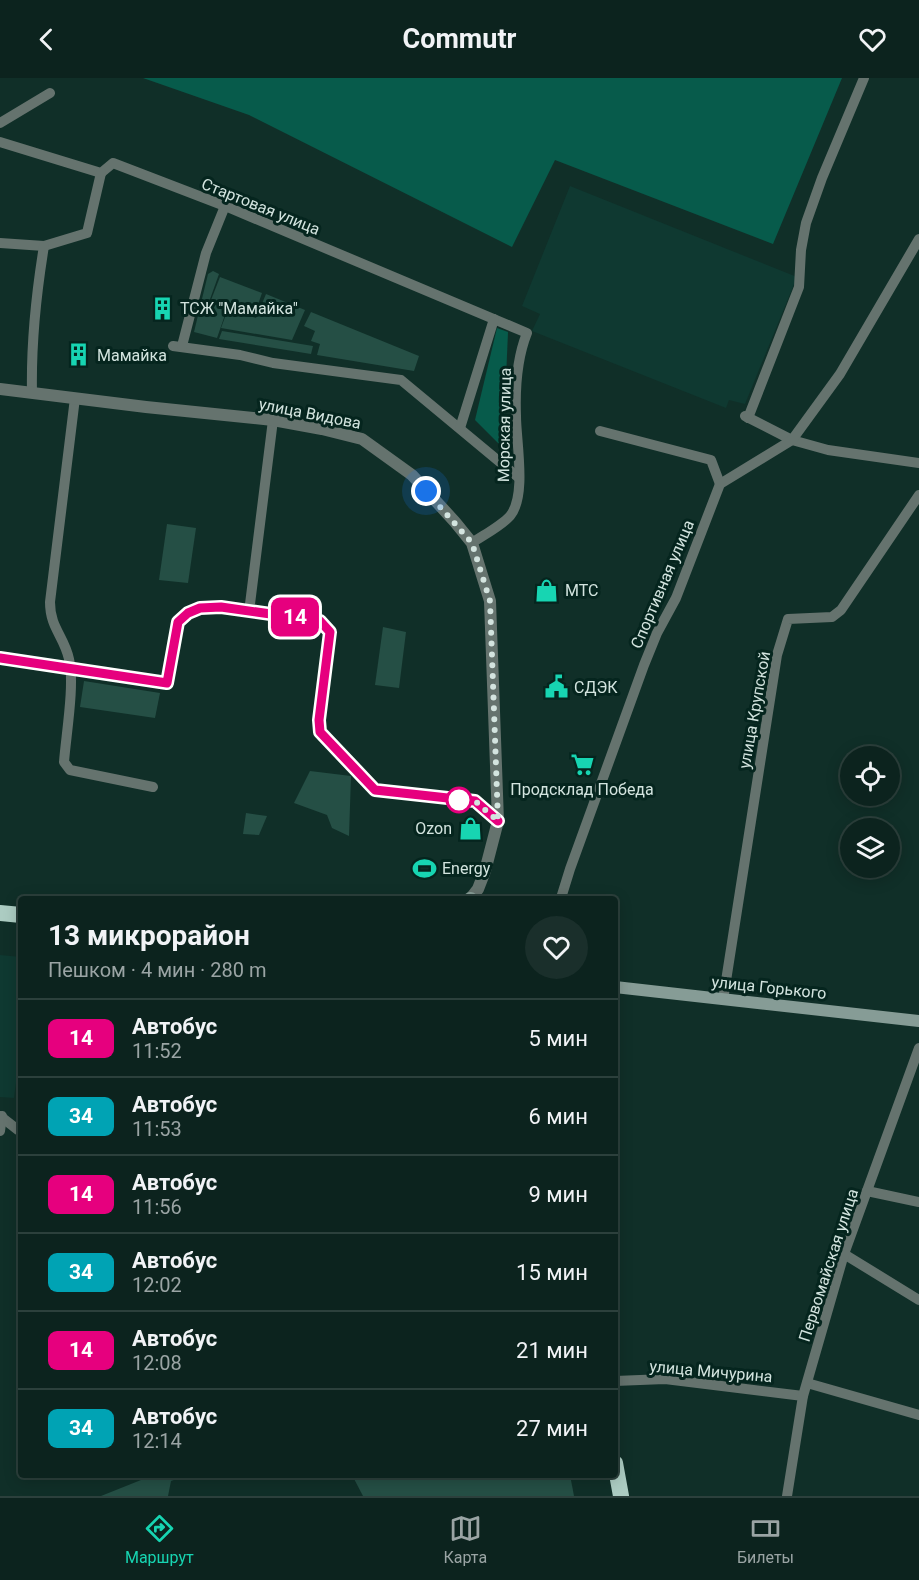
<!DOCTYPE html>
<html lang="ru">
<meta charset="utf-8">
<style>
:root{--surface:#0c231e;--page:#1a2f2b;--text:#f1f3f6;--muted:#9aa4a4;--line:#2c403c;--accent:#17d5b2}
body{margin:0;font-family:Roboto,sans-serif;background:var(--page);color:var(--text);height:100vh;display:flex;flex-direction:column;font-size:22px;white-space:nowrap}
*{box-sizing:border-box;margin:0}
p{font-size:20px;color:var(--muted)}
.icon{flex:none;width:33px;height:33px;fill:none;stroke:currentColor;stroke-width:2;stroke-linecap:round;stroke-linejoin:round}
.map{position:relative;flex:1;overflow:hidden}
.panel{position:absolute;left:18px;top:818px;width:600px;height:582px;display:flex;flex-direction:column;background:var(--surface);border-radius:6px;box-shadow:0 3px 15px #0003,0 0 0 2px var(--line)}
.panel>*{flex:none}
.badge{padding:0 12px;border-radius:9px;font-size:21px;line-height:39px}
.controls{position:absolute;left:840px;top:668px;display:grid;gap:12px}
.controls a{display:grid;place-items:center;width:60px;height:60px;border-radius:50%;background:var(--surface);box-shadow:0 3px 15px #0003,0 0 0 2px var(--line);font-size:30px}
.you{position:absolute;width:30px;height:30px;margin:-15px;border:4px solid #fff;border-radius:50%;background:#1a73e8;box-shadow:0 0 0 9px #1a73e833}
.map>.badge{position:absolute;translate:-50% -50%;box-shadow:0 0 0 3px #fff}
.round{display:grid;place-items:center;flex:none;width:63px;height:63px;border-radius:32px;background:var(--page)}
.summary{display:flex;align-items:center;justify-content:space-between;height:102px;padding:0 30px}
h1{font-size:28px;font-weight:700;line-height:45px}
ul{padding:0;list-style:none}
li{display:flex;align-items:center;gap:18px;height:78px;padding:0 30px;border-top:2px solid var(--line)}
li div{flex:1}
li b{display:block;font-size:22px}
li em{font-style:normal}
li .badge{min-width:66px;font-weight:700;text-align:center}
header{display:flex;justify-content:space-between;align-items:center;height:78px;padding:0 30px;background:var(--surface);font-size:27px;font-weight:700}
.dock{display:flex;justify-content:space-around;align-items:center;height:84px;border-top:2px solid var(--line);background:var(--surface);font-size:16px;color:var(--muted)}
.dock a{display:grid;justify-items:center;gap:3px}
.dock .on{color:var(--accent)}
.map>svg:first-child{display:block}
</style>
<header><svg class="icon" aria-label="back" viewBox="0 0 24 24"><path d="M15 5l-7 7 7 7"/></svg>Commutr<svg class="icon" aria-label="heart" viewBox="0 0 24 24"><path d="M12 20l-8-8c-3-5 5-10 8-4 3-6 11-1 8 4z"/></svg></header>
<div class="map">
<svg width="919" height="1418" viewBox="0 0 919 1418">
<rect width="100%" height="100%" fill="#102f28"/>
<!-- built -->
<g fill="#0f3931">
<path d="M570,108L797,199L745,326L729,322L726,330L532,253L540,236L522,228Z"/>
<path d="M0,877L21,879V965L14,1020L0,1019Z"/>
</g>
<!-- green -->
<g fill="#254f45">
<path d="M213,193L219,196L209,224L227,231L217,260L194,254L208,196Z"/>
<path d="M220,199L262,215L254,238L211,222Z"/>
<path d="M266,216L305,232L292,262L221,250L228,231L256,240Z"/>
<path d="M311,234L419,278L414,293L317,277L320,266L311,263L315,253L304,248Z"/>
<path d="M222,253L313,268L311,276L219,261Z"/>
<path d="M167,446L196,450L188,505L159,502Z"/>
<path d="M383,549L406,554L399,610L375,607Z"/>
<path d="M84,603L160,615L155,640L80,629Z"/>
<path d="M310,693L351,698L349,758L332,750L327,737L294,725Z"/>
<path d="M246,735L267,738L259,757L243,756Z"/>
<path d="M156,1396L188,1397L171,1403L168,1418H101Z"/>
<path d="M352,1397H570L574,1418H363Z"/>
</g>
<!-- forest -->
<g fill="#075b4b">
<path d="M143,0H842L773,166L555,82L512,169L249,37Z"/>
<path d="M497,250L508,254L503,370L475,342Z"/>
</g>
<g fill="none" stroke-linecap="round" stroke-linejoin="round">
<!-- minor -->
<g stroke="#65736e" stroke-width="10">
<path d="M0,45L50,15"/>
<path d="M0,64L101,95L113,85L225,128L527,255C517,280 515,311 516,338C516,363 527,418 510,438C501,448 482,458 472,465"/>
<path d="M0,165L44,168L87,155L101,95"/>
<path d="M173,268L240,277L273,285L401,302L519,400"/>
<path d="M182,268L206,175L225,128"/>
<path d="M32,315C31,265 36,217 44,168"/>
<path d="M75,320L50,524C50,550 64,558 69,581C75,606 66,657 64,684L70,692L153,709"/>
<path d="M745,338L792,362L828,372L919,385"/>
<path d="M748,340L799,209L801,172L806,145L822,100L864,0"/>
<path d="M460,350L494,241"/>
<path d="M600,353L711,382L720,406"/>
<path d="M249,534L273,342"/>
<path d="M0,580L167,605L178,544L188,535L200,530L221,529L320,543L330,554L319,642L320,654L375,712L475,723L498,743"/>
<path d="M561,820L570,791L644,587L657,555L676,520L720,406L792,362L840,296L919,161"/>
<path d="M723,922L777,577L788,541L832,539L841,532L919,417"/>
<path d="M0,1038L18,1052"/>
<path d="M0,1053L2,1038"/>
<path d="M867,1113L919,1124"/>
<path d="M844,1176L919,1222"/>
<path d="M615,1303L665,1301L803,1318"/>
<path d="M807,1305L919,1337"/>
<path d="M787,1418L803,1318L844,1176L919,970"/>
</g>
<!-- tertiary -->
<path stroke="#65736e" stroke-width="12" d="M0,311L146,329L273,342L322,351L362,361L412,397L455,444L472,465L490,523L498,743L485,793L478,811L471,820"/>
<!-- secondary -->
<g stroke="#869c96" stroke-width="12">
<path d="M470,820H471"/>
<path d="M615,909L919,943"/>
</g>
<!-- trunk -->
<g stroke="#acccc2" stroke-width="16">
<path d="M0,835L21,837"/>
<path d="M615,1385L621,1418"/>
</g>
</g>
<g fill="none" stroke-linecap="round" stroke-linejoin="round">
<defs>
<path id="line" d="M0,580L167,605L178,544L188,535L200,530L221,529L320,543L330,554L319,642L320,654L375,712L475,723L498,743"/>
</defs>
<!-- line casing -->
<use href="#line" stroke="#fff" stroke-width="14"/>
<!-- line -->
<use href="#line" stroke="#e6007e" stroke-width="9"/>
<!-- walk -->
<path stroke="#d3e4df" stroke-width="6" stroke-dasharray="0 10.8" d="M426,413L472,465L490,523L498,743L475,723L459,722"/>
</g>
<!-- icons -->
<defs>
<symbol id="building-bare" viewBox="-9 -9 18 18"><path d="M-4-6H4V6H1V3H-1V6H-4ZM-2.5-4.3h1.7v1.8h-1.7ZM.8-4.3h1.7v1.8H.8ZM-2.5-1h1.7V.8h-1.7ZM.8-1h1.7V.8H.8Z" fill="#17d5b2" stroke="#05251e" stroke-width="2.5" paint-order="stroke"/></symbol>
<symbol id="shop-bare" viewBox="-9 -9 18 18"><path d="M-5-2.5h2.3a2.7 3.5 0 0 1 5.4 0H5L5.5 6h-11ZM-1.5-2.5h3a1.5 2.3 0 0 0-3 0Z" fill="#17d5b2" stroke="#05251e" stroke-width="2.5" paint-order="stroke"/></symbol>
<symbol id="civic-bare" viewBox="-9 -9 18 18"><path d="M-.6-6.5H3V-4.5H.6V-3L4-1V1h2V6H-6V1h2V-1L-.6-3ZM-1.2 2.5V6h2.4V2.5Z" fill="#17d5b2" stroke="#05251e" stroke-width="2.5" paint-order="stroke"/></symbol>
<symbol id="supermarket-bare" viewBox="-9 -9 18 18"><path d="M-6-5.5h2.5l.6 2H6L4.5 2H-2.5L-4.4-4H-6ZM-1.5 3.2a1.3 1.3 0 1 0 .1 0ZM3 3.2a1.3 1.3 0 1 0 .1 0Z" fill="#17d5b2" stroke="#05251e" stroke-width="2.5" paint-order="stroke"/></symbol>
<symbol id="stadium-bare" viewBox="-9 -9 18 18"><path d="M0-5a6.5 5 0 1 0 0 10a6.5 5 0 1 0 0-10ZM-3.5-1.8h7v3.6h-7Z" fill="#17d5b2" stroke="#05251e" stroke-width="2.5" paint-order="stroke"/></symbol>
</defs>
<g fill-rule="evenodd">
<use href="#building-bare" x="146" y="214" width="33" height="33"/>
<use href="#building-bare" x="62" y="260" width="33" height="33"/>
<use href="#shop-bare" x="530" y="496" width="33" height="33"/>
<use href="#civic-bare" x="540" y="592" width="33" height="33"/>
<use href="#supermarket-bare" x="566" y="670" width="33" height="33"/>
<use href="#shop-bare" x="454" y="734" width="33" height="33"/>
<use href="#stadium-bare" x="408" y="774" width="33" height="33"/>
</g>
<!-- markers -->
<circle fill="#fff" stroke="#e6007e" stroke-width="3" cx="459" cy="722" r="12"/>
<g text-anchor="middle" stroke-width="6" stroke-linejoin="round" paint-order="stroke">
<!-- street labels -->
<g font-size="16" fill="#d3e4df" stroke="#05251e">
<text transform="translate(261 128) rotate(22)" y="6">Стартовая улица</text>
<text transform="translate(310 335) rotate(11)" y="6">улица Видова</text>
<text transform="translate(504 347) rotate(-89)" y="6">Морская улица</text>
<text transform="translate(662 506) rotate(-67)" y="6">Спортивная улица</text>
<text transform="translate(754 632) rotate(-80)" y="6">улица Крупской</text>
<text transform="translate(769 909) rotate(6)" y="6">улица Горького</text>
<text transform="translate(828 1187) rotate(-72)" y="6">Первомайская улица</text>
<text transform="translate(711 1293) rotate(5)" y="6">улица Мичурина</text>
</g>
<!-- poi labels -->
<g font-size="16" fill="#d3e4df" stroke="#05251e" text-anchor="start">
<text x="180" y="236">ТСЖ "Мамайка"</text>
<text x="97" y="283">Мамайка</text>
<text x="565" y="518">МТС</text>
<text x="574" y="615">СДЭК</text>
<text x="582" y="717" text-anchor="middle">Продсклад Победа</text>
<text x="452" y="756" text-anchor="end">Ozon</text>
<text x="442" y="796">Energy</text>
</g>
</g>
</svg>
<div class="controls">
<a><svg class="icon" aria-label="locate" viewBox="0 0 24 24"><circle cx="12" cy="12" r="6"/><path d="M12 2v4M12 18v4M2 12h4M18 12h4"/></svg></a>
<a><svg class="icon" aria-label="layers" viewBox="0 0 24 24"><path d="M12 4l9 5-9 5-9-5zM3 14l9 5 9-5"/></svg></a>
</div>
<div class="you" style="left:426px;top:413px"></div>
<b class="badge" style="left:295px;top:539px;background:#e6007e;color:#fff">14</b>
<section class="panel">
<div class="summary"><div><h1>13 микрорайон</h1><p>Пешком · 4 мин · 280 m</p></div><a class="round"><svg class="icon" aria-label="heart" viewBox="0 0 24 24"><path d="M12 20l-8-8c-3-5 5-10 8-4 3-6 11-1 8 4z"/></svg></a></div>
<ul>
<li><span class="badge" style="background:#e6007e;color:#fff">14</span><div><b>Автобус</b><p>11:52</p></div><em>5 мин</em></li>
<li><span class="badge" style="background:#00a3b4;color:#fff">34</span><div><b>Автобус</b><p>11:53</p></div><em>6 мин</em></li>
<li><span class="badge" style="background:#e6007e;color:#fff">14</span><div><b>Автобус</b><p>11:56</p></div><em>9 мин</em></li>
<li><span class="badge" style="background:#00a3b4;color:#fff">34</span><div><b>Автобус</b><p>12:02</p></div><em>15 мин</em></li>
<li><span class="badge" style="background:#e6007e;color:#fff">14</span><div><b>Автобус</b><p>12:08</p></div><em>21 мин</em></li>
<li><span class="badge" style="background:#00a3b4;color:#fff">34</span><div><b>Автобус</b><p>12:14</p></div><em>27 мин</em></li>
</ul>
</section>
</div>
<nav class="dock">
<a class="on"><svg class="icon" aria-label="directions" viewBox="0 0 24 24"><path d="M12 3l9 9-9 9-9-9zM9 14v-3h6M13 9l2 2-2 2"/></svg>Маршрут</a>
<a><svg class="icon" aria-label="map" viewBox="0 0 24 24"><path d="M3 6l6-2 6 2 6-2v14l-6 2-6-2-6 2zM9 4v14M15 6v14"/></svg>Карта</a>
<a><svg class="icon" aria-label="tickets" viewBox="0 0 24 24"><path d="M3 7h18v10H3zM15 7v10"/></svg>Билеты</a>
</nav>
